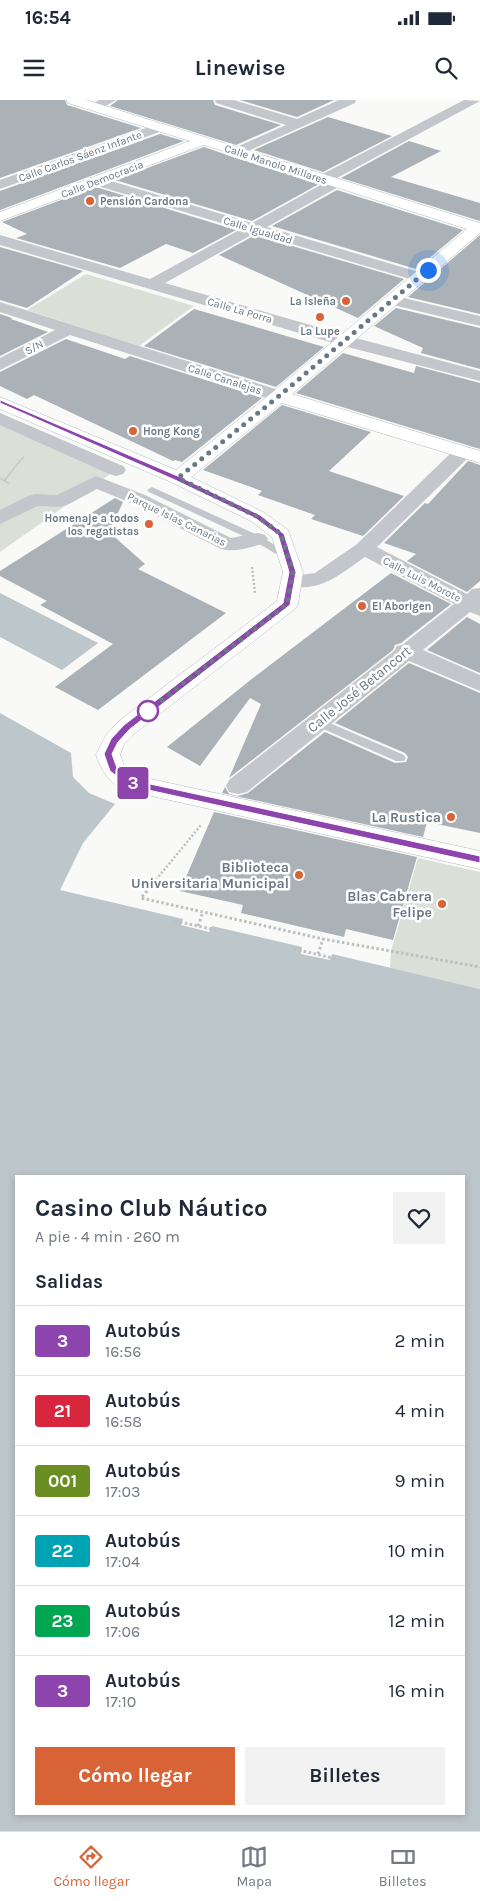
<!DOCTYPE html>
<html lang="es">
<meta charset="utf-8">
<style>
:root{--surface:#fff;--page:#f2f2f3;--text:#1f2937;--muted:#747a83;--line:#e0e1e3;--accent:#d86337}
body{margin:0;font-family:Karla,sans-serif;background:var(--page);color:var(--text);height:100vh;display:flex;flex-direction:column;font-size:19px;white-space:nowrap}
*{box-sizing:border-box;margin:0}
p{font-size:16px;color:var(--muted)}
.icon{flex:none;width:28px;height:28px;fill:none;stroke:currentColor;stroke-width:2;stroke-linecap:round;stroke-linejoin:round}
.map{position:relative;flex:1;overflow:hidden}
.sheet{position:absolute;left:15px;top:1075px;width:450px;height:640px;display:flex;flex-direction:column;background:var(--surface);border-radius:0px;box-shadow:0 2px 8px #0003}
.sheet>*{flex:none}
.badge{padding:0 10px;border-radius:4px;font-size:18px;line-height:32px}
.you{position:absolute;width:25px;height:25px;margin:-12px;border:4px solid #fff;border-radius:50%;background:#1a73e8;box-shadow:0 0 0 8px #1a73e833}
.map>.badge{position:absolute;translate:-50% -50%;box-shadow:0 0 0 2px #fff}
h2{padding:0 20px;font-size:19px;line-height:45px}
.round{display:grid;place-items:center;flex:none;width:52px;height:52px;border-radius:0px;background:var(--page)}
.head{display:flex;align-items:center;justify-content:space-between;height:85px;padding:0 20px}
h1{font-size:24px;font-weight:700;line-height:38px}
.button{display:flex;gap:10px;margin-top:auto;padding:10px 20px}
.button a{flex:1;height:58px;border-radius:0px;background:var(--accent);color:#fff;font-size:20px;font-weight:700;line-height:58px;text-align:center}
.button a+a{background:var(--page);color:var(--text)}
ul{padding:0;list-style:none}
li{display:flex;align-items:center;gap:15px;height:70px;padding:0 20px;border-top:1px solid var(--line)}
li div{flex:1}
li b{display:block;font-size:19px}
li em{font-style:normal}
li .badge{min-width:55px;font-weight:700;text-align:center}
.status{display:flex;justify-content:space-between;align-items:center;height:35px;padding:0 25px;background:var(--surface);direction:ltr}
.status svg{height:14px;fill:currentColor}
header{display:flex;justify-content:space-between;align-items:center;height:65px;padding:0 20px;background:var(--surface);font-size:22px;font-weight:700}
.menu{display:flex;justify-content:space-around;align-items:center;height:70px;border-top:1px solid var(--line);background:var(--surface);font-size:14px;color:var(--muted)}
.menu a{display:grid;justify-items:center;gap:2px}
.menu .selected{color:var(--accent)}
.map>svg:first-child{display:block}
</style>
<div class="status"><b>16:54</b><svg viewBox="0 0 49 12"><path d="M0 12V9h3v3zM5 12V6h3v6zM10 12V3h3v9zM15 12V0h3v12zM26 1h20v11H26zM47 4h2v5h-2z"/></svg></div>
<header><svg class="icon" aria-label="menu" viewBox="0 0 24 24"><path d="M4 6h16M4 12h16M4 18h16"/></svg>Linewise<svg class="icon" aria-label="search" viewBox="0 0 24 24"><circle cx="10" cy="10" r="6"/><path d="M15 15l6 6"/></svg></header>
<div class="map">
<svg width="480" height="1731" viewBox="0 0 480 1731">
<rect width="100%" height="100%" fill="#f9f9f7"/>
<!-- green -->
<g fill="#dadfd8">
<path d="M86,174L194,206L139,246L27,210Z"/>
<path d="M0,321L116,370L0,452Z"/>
<path d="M418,758L480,772V889L390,868L391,851Z"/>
</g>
<!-- water -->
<g fill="#bdc6cb" fill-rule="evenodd">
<path d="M0,493L98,543L62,570L0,537Z"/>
<path d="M0,613L71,653L73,677L89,693L115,704L83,743L60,790L183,819L181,825L209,832L212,826L302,847L301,854L330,860L332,854L480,889V1731H0ZM464,1076V1714H16V1076Z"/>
</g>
<!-- building -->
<g fill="#aab1b7">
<path d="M0,0H65L67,5L141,28L0,78Z"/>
<path d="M118,0H213L215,5L281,25L236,45L110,6Z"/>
<path d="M240,0H334L297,17Z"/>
<path d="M328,17L392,36L323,72L254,50Z"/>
<path d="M160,34L184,41L0,110V91Z"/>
<path d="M409,41L441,51L391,77L480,103V121L341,78Z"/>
<path d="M204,47L236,58L319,84L252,121L115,80Z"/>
<path d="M96,87L236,130L193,153L166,144L120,168L16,138L27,134L2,122Z"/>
<path d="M337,90L463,130L416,169L272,126Z"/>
<path d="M255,135L404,179L358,218L219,155Z"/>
<path d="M480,135V214L408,197Z"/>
<path d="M0,147L83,171L27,208L0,200Z"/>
<path d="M396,208L480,228V269L421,253L423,248L374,226Z"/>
<path d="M194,209L324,247L276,287L144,246Z"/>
<path d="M0,214L12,218L11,219L48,232L0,256Z"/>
<path d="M66,239L125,259L130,256L262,298L182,362L175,360L173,361L34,295L27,299L0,286V272Z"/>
<path d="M343,253L414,273L416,266L480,283V349L296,293Z"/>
<path d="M282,305L371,332L329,371L404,396L363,436L311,419L315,415L258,395L262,391L203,370Z"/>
<path d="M468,361L480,365V481L467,492L407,461L416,454L384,443L425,403L428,404Z"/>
<path d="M115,398L123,402L109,432L145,464L138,469L226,513L98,610L55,587L113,544L40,505L47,501L0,476V471Z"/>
<path d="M391,473L451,504L401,543L395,545L393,550L229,678L261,604L250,598L200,666L167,647L253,578Z"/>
<path d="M467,517L480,524V573L427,550Z"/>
<path d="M409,563L480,593V733L427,722L423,737L222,693L225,687L229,694L238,696L248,693L325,632L395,663L406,662L408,657L405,653L335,623Z"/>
<path d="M214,712L417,757L393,840L346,829L344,837L241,813L243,805L180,791Z"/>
</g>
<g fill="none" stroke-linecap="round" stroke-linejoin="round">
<defs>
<path id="secondary" d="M67,0H86L480,123V133L292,294L480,351V363L282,303L191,377L265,413L288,430L303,472L298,504L295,509L135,633L124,644L120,655L124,665L137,676L480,751V769L129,691C111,686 102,672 96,655L106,635L119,621L277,501L283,472L272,437L251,421L171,382L0,309V297L176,370L273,292L467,129L204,45L0,121V112L190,41L68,3Z"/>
</defs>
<!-- secondary casing -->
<use href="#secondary" stroke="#b5babe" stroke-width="1"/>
<!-- path-far2 -->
<g stroke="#bdbfc2" stroke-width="2" stroke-dasharray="1 1" stroke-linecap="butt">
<path d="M0,378L10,384"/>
<path d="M4,381L24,356"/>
</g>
<!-- path-far1 -->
<g stroke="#bdbfc2" stroke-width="2.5" stroke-dasharray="2 2" stroke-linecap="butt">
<path d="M252,467L255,493"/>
<path d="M146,792L201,725"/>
</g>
<!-- path -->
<g stroke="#bdbfc2" stroke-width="3" stroke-dasharray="2.5 2.5" stroke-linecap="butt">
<path d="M147,791L141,798L323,839L480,867"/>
<path d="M175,821L216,830"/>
<path d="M198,826L203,812"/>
<path d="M294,849L337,859"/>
<path d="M318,854L323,839"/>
</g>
<!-- lane -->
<g fill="#c3c6ca" fill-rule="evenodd">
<path d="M152,387L262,437L292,456L287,459L283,458L254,441L149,392L147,390Z"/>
<path d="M318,618L404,655L406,658L404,661H396L314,625L312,622L314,619Z"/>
</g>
<!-- street -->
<g fill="#c3c6ca" fill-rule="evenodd">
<path d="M99,0H116L99,10H89L87,7Z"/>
<path d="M215,0H234L297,19L339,0H356L355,3L237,56L230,52L232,49L286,25L216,3Z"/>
<path d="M464,0L480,1L335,79L340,80L342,83L340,86L267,127L425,174L427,177L425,180H413L255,133L165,183L352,237L480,271V281L340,245L0,145V135L150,179L241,129L91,84L89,81L91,78H101L252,123L324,83L319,82L317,79L319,76Z"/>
<path d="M160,23L165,24L167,27L165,30L0,89V80Z"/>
<path d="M391,195L480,216V226L385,203L383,200L385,197Z"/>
<path d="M0,202L285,292L288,296L285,300L279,301L273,300L70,235L0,270V258L55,230L0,212Z"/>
<path d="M0,313L123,366L126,370L123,374L116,376L109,374L0,325Z"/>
<path d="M463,346L470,348L472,352L470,356L377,447L467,494L472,489L480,488V516L470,512L423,550L480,575V591L409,561L247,692L238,694L229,692L226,686L229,680L394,551L397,546L402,545L454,504L365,457C339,475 319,494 285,485L281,481L285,477L315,473L357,444L456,348Z"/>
<path d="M96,376L145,395L231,438L258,433L265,435L268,439L265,443C252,447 234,453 221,449L131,403L97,389L67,405L60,407L38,406L0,424V410L28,396L35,394L57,395Z"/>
</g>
<!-- secondary -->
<use href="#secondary" fill="#fff" fill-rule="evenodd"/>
</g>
<!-- line -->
<path fill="#8e44ad" stroke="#fff" d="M0,300L180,377L260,415L284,434L296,472L290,505L130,629L118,642L112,654L117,668L132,680L480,756V763L130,686L110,671L104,654L111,639L124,625L283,503L289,472L278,435L255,418L175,380L0,303Z"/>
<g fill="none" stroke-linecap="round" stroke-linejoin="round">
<!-- walk -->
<path stroke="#6a7885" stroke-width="5" stroke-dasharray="0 9" d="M148,611L287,504L293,472L281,434L258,417L178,378L279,296L428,170"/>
</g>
<!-- markers -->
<g fill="#d86337" stroke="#fff" stroke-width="2">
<circle cx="90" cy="101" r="5"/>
<circle cx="346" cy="201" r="5"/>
<circle cx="320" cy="217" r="5"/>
<circle cx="133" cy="331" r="5"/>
<circle cx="149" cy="424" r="5"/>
<circle cx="362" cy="506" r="5"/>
<circle cx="451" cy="717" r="5"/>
<circle cx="299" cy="775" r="5"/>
<circle cx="442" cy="804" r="5"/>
</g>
<circle fill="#fff" stroke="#8e44ad" stroke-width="2.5" cx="148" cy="611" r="10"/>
<g text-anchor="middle" stroke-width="5" stroke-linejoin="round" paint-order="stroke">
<!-- far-street labels -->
<g font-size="11" fill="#6a7885" stroke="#fff">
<text transform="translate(80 56) rotate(-20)" y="4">Calle Carlos Sáenz Infante</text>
<text transform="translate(276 64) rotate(18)" y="4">Calle Manolo Millares</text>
<text transform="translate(102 79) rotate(-21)" y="4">Calle Democracia</text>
<text transform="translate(258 130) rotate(17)" y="4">Calle Igualdad</text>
<text transform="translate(240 210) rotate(16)" y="4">Calle La Porra</text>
<text transform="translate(34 247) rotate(-28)" y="4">S/N</text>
<text transform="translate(225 279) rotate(18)" y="4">Calle Canalejas</text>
<text transform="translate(177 419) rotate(26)" y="4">Parque Islas Canarias</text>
<text transform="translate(422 479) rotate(27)" y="4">Calle Luis Morote</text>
</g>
<!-- far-poi labels -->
<g font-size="11" font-weight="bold" fill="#6a7885" stroke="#fff" text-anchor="start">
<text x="100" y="105">Pensión Cardona</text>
<text x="336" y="205" text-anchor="end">La Isleña</text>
<text x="320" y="235" text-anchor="middle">La Lupe</text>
<text x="143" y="335">Hong Kong</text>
<text x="139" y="422" text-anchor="end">Homenaje a todos<tspan x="139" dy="13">los regatistas</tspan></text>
<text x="372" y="510">El Aborigen</text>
</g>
<!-- street labels -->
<g font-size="14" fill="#6a7885" stroke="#fff">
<text transform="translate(359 589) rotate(-39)" y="5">Calle José Betancort</text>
</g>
<!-- poi labels -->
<g font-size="14" font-weight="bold" fill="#6a7885" stroke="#fff" text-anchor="end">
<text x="441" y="722">La Rustica</text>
<text x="289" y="772">Biblioteca<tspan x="289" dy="16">Universitaria Municipal</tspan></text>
<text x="432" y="801">Blas Cabrera<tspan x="432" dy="16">Felipe</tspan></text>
</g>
</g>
</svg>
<div class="you" style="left:428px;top:170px"></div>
<b class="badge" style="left:133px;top:683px;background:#8e44ad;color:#fff">3</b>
<section class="sheet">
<div class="head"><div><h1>Casino Club Náutico</h1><p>A pie · 4 min · 260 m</p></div><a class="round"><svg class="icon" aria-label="heart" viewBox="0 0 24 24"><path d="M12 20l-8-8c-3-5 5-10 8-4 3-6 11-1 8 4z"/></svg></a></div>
<h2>Salidas</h2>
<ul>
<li><span class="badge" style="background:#8e44ad;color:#fff">3</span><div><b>Autobús</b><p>16:56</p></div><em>2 min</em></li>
<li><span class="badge" style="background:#d7263d;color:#fff">21</span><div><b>Autobús</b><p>16:58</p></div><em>4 min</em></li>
<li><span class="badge" style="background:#6b8e23;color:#fff">001</span><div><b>Autobús</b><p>17:03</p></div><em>9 min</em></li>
<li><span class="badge" style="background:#00a3b4;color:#fff">22</span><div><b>Autobús</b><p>17:04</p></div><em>10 min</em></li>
<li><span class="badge" style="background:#00a651;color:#fff">23</span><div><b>Autobús</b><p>17:06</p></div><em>12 min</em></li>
<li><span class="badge" style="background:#8e44ad;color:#fff">3</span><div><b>Autobús</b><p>17:10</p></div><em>16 min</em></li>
</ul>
<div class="button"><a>Cómo llegar</a><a>Billetes</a></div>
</section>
</div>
<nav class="menu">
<a class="selected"><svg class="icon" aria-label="directions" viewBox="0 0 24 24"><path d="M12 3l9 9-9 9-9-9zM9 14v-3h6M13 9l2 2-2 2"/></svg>Cómo llegar</a>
<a><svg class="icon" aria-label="map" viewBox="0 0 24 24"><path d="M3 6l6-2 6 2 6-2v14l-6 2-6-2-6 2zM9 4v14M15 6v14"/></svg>Mapa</a>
<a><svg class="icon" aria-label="tickets" viewBox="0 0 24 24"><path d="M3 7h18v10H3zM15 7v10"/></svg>Billetes</a>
</nav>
